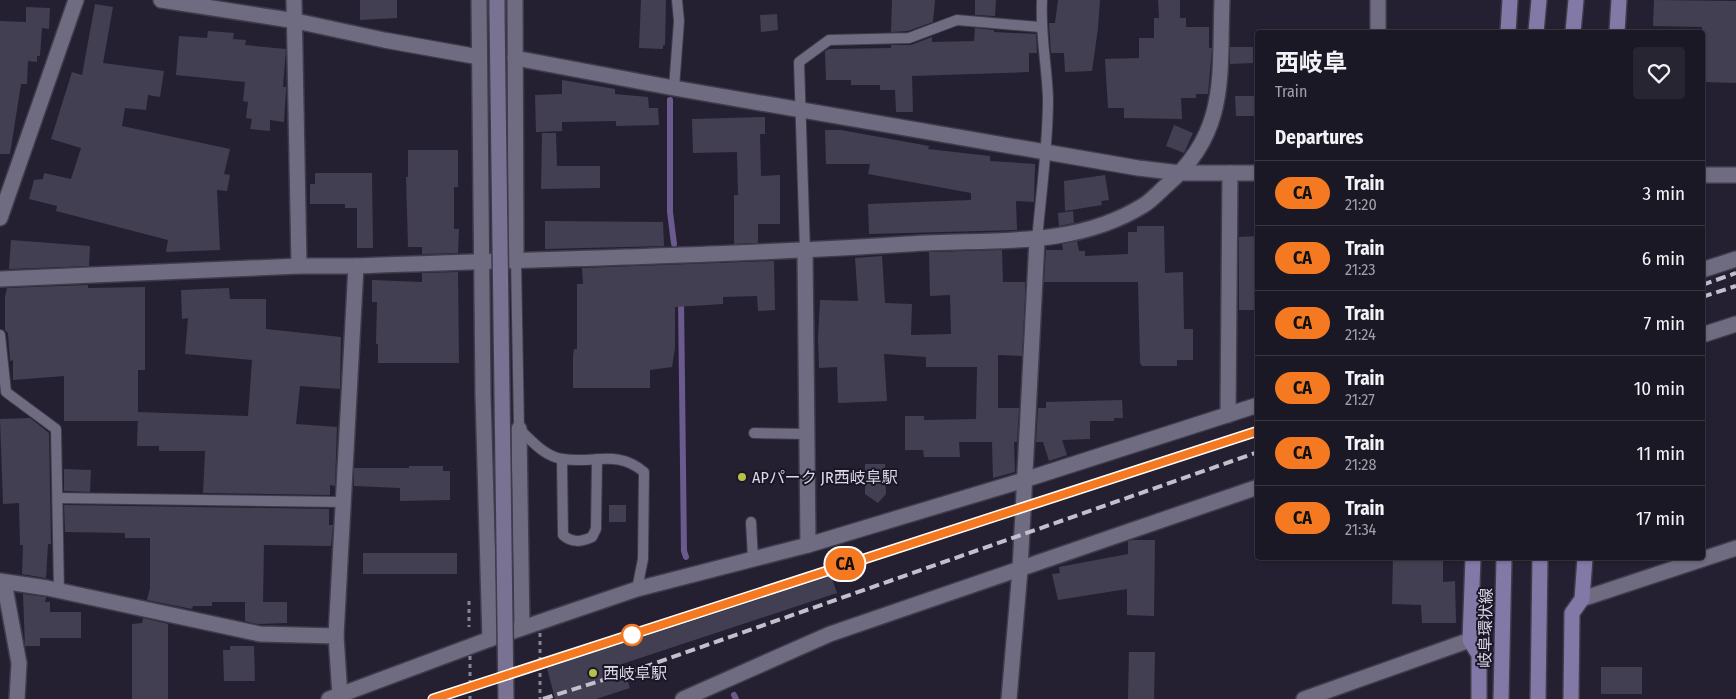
<!DOCTYPE html>
<meta charset="utf-8">
<style>
:root{--surface:#1b1825;--page:#282532;--text:#f1f3f6;--muted:#a0a0a7;--line:#393742}
body{margin:0;font-family:"Fira Sans Condensed","Noto Sans JP",sans-serif;background:var(--page);color:var(--text);height:100vh;display:flex;flex-direction:column;font-size:19px;white-space:nowrap}
*{box-sizing:border-box;margin:0}
p{font-size:16px;color:var(--muted)}
.icon{flex:none;width:28px;height:28px;fill:none;stroke:currentColor;stroke-width:2;stroke-linecap:round;stroke-linejoin:round}
.map{position:relative;flex:1;overflow:hidden}
.drawer{position:absolute;left:1255px;top:30px;width:450px;height:530px;display:flex;flex-direction:column;background:var(--surface);border-radius:5px;box-shadow:0 1px 4px #0004,0 0 0 1px var(--line)}
.drawer>*{flex:none}
.badge{padding:0 10px;border-radius:16px;font-size:18px;line-height:32px}
.map>.badge{position:absolute;translate:-50% -50%;box-shadow:0 0 0 2px #fff}
h2{padding:0 20px;font-size:19px;line-height:45px}
.round{display:grid;place-items:center;flex:none;width:52px;height:52px;border-radius:5px;background:var(--page)}
.headline{display:flex;align-items:center;justify-content:space-between;height:85px;padding:0 20px}
h1{font-size:24px;font-weight:700;line-height:38px}
ul{padding:0;list-style:none}
li{display:flex;align-items:center;gap:15px;height:65px;padding:0 20px;border-top:1px solid var(--line)}
li div{flex:1}
li b{display:block;font-size:19px}
li em{font-style:normal}
li .badge{min-width:55px;font-weight:700;text-align:center}
.map>svg:first-child{display:block}
</style>
<div class="map">
<svg width="1736" height="699" viewBox="0 0 1736 699">
<rect width="100%" height="100%" fill="#242031"/>
<g fill="none" stroke-linecap="round" stroke-linejoin="round">
<!-- stream -->
<g stroke="#6a5a8e" stroke-width="6">
<path d="M670,100V212L674,244"/>
<path d="M681,298L684,551L686,557"/>
<path d="M734,695L736,699"/>
</g>
</g>
<!-- building -->
<g fill="#433f52">
<path d="M360,0H397V18L360,20Z"/>
<path d="M641,0H666L665,45H663V49L639,48Z"/>
<path d="M892,0H935L933,22L908,31L891,32Z"/>
<path d="M975,0H996L995,16L975,15Z"/>
<path d="M1058,0H1100L1098,28L1092,71L1065,72L1064,53H1051L1049,23H1055Z"/>
<path d="M1158,0H1180V18H1186V27H1209V48H1212L1208,94H1196V98H1181L1182,119L1124,118V108H1108L1105,59L1139,58V38H1154V18H1159Z"/>
<path d="M1654,0L1736,1V83L1702,82V27L1653,26Z"/>
<path d="M95,4L113,7L103,63L164,71L160,97L148,95L146,110L125,108L122,126L230,149L224,174L230,175L227,191L217,190L220,250L166,252L168,240L56,211L57,206L29,199L34,180L43,179L44,173L71,179L81,148L51,139L72,72L82,75Z"/>
<path d="M26,7L50,8L49,29L42,28L40,56H37V62L28,61L27,84H21L10,154H0V21L26,22Z"/>
<path d="M777,14L778,30L761,32L760,15Z"/>
<path d="M975,28L994,30V32L1036,34L1037,53H1029V72L912,76L913,112H896L895,90H880V85H851V80H826L825,51L829,49L891,48V45H911L932,37V42L974,41Z"/>
<path d="M208,31L234,33L233,39L246,40L245,45L286,49L283,87H286V91L284,122L270,120V131L250,129L252,119L246,118L248,102L243,101L245,82L176,75L179,36L207,38Z"/>
<path d="M1230,47H1253V63L1230,64Z"/>
<path d="M562,80L615,89V94L648,97L649,108H658L659,125L616,126V121L562,122V131L536,132L535,95L562,94Z"/>
<path d="M1235,96H1258V116H1236Z"/>
<path d="M765,117V134H760L761,176L780,175V224H758V243L734,244V195H738L737,152L693,153L692,119Z"/>
<path d="M1174,125L1193,133L1184,153L1166,146Z"/>
<path d="M825,130H841L929,146L928,149L990,156V161L1035,164L1034,202L1016,201L1017,230L869,234L868,204L971,200V193L868,174L870,164H826Z"/>
<path d="M542,133H556L557,166H600V188L541,189Z"/>
<path d="M408,150H458V187H454V229H459L458,253L422,254V247H408L406,177H408Z"/>
<path d="M315,173H372L373,248H357V208H345V204H310V184H315Z"/>
<path d="M1105,175L1109,200L1101,201L1102,205L1065,211L1064,181Z"/>
<path d="M1073,211L1074,223L1059,226L1058,213Z"/>
<path d="M545,221L663,222L664,246L545,249Z"/>
<path d="M1137,226H1164L1165,273L1183,272L1184,329H1193V360H1177V366H1142L1140,363L1138,282H1044L1046,250H1063L1062,244L1077,241L1079,251H1085V256L1128,254V232H1137Z"/>
<path d="M1258,236V310H1239V237Z"/>
<path d="M11,240L90,246L89,266L9,269Z"/>
<path d="M1002,250L1003,282H1025V297L1022,356L998,355V408H1019L1017,442H1014L1015,472L993,478L992,442H959L960,457H924L923,450H905V416H924V420L976,419L977,367H926V357L884,354L887,401L838,403L837,367L819,368L818,338L820,300L858,301L855,258L882,256L885,303L912,304L911,335L951,334L950,295L930,296L929,252Z"/>
<path d="M774,261L775,310L758,311L757,296L723,297V304L675,307V348L672,367L650,370V388H573V356L574,349H577V284H583L582,268Z"/>
<path d="M458,272L459,363H378V344H376L377,302H372V280L422,282V273Z"/>
<path d="M88,285V288L145,287V370H138V421H64V376L13,380V360L10,361L8,333L5,330V297L7,288Z"/>
<path d="M229,288L230,299H266V329L341,337L340,389L300,386L296,424L337,427L335,486L330,485V495L203,493L205,451H159V446H137L138,412L248,416L252,360L185,354L188,318L182,319L181,290Z"/>
<path d="M1122,400L1123,418H1114V421H1090V439L1062,440L1067,455L1049,461L1043,442H1036L1038,408H1046V402Z"/>
<path d="M30,418L49,433L51,544H48L46,578L22,574L23,545H20L19,503L3,504L0,419Z"/>
<path d="M865,464H885L886,494L878,503L865,494Z"/>
<path d="M409,466H443V471H450V500L400,501V488L354,486V468H409Z"/>
<path d="M64,469L91,470L90,492L64,491Z"/>
<path d="M64,505L329,509V525H333L331,546L264,545L263,602H287V623L257,624L245,621V602H212V606H193L192,609L147,600L150,588V538H125V533L65,532Z"/>
<rect x="609" y="505" width="17" height="17"/>
<path d="M1132,540H1155L1154,616L1127,615V589L1058,600L1052,574L1060,573L1059,567L1128,554V541Z"/>
<rect x="363" y="553" width="94" height="21"/>
<path d="M1393,558H1443V582L1455,581L1456,623H1422L1421,605L1392,604Z"/>
<path d="M831,576L837,593L622,664L630,688L596,699H555L547,668Z"/>
<path d="M23,594L46,597L45,602H50V612H81V638H40V646H25Z"/>
<path d="M143,618L168,624V699H132V624L142,623Z"/>
<path d="M230,646H254L255,681H224L223,650H230Z"/>
<path d="M1129,652H1155L1154,699H1128Z"/>
<rect x="1601" y="667" width="41" height="27"/>
</g>
<g fill="none" stroke-linecap="round" stroke-linejoin="round">
<defs>
<g id="lane">
<path d="M674,88L679,21L677,0"/>
<path d="M1037,240C1041,193 1048,146 1048,99C1047,65 1040,35 1042,0"/>
<path d="M805,251L799,62L829,40L909,38L957,20L1040,27"/>
<path d="M516,260L519,429C532,441 545,457 563,459C594,464 617,449 644,472L643,559L637,589"/>
<path d="M0,335L6,392L56,429L59,591"/>
<path d="M754,433L807,434"/>
<path d="M562,459L563,535C572,543 581,542 592,537L596,529L597,459"/>
<path d="M58,498L342,502"/>
<path d="M751,522L753,559"/>
</g>
<g id="street">
<path d="M161,0L296,21L384,40L479,57"/>
<path d="M294,0L299,266"/>
<path d="M479,0L483,395L490,639"/>
<path d="M515,0L516,260"/>
<path d="M1378,0V32"/>
<path d="M515,58L674,88L1138,168L1180,173H1258"/>
<path d="M1702,175H1736"/>
<path d="M0,218L76,0"/>
<path d="M805,251L808,545"/>
<path d="M1702,270L1736,259"/>
<path d="M0,279L299,266H356C540,259 724,256 908,244C988,238 1072,250 1144,205C1152,200 1160,191 1167,185C1229,131 1219,75 1222,0"/>
<path d="M1702,335L1736,324"/>
<path d="M1228,415L1230,173"/>
<path d="M519,429L522,628"/>
<path d="M0,581L47,588L260,634L336,636L340,696"/>
<path d="M4,582L19,663L17,699"/>
<path d="M1582,599L1736,548"/>
<path d="M336,636L356,266"/>
<path d="M329,699L490,639L637,589L808,545L1024,480L1258,405"/>
<path d="M683,699L830,634L1258,487"/>
<path d="M1009,699L1020,570L1037,240"/>
<path d="M1304,699L1470,640"/>
</g>
<path id="secondary" d="M497,0V13"/>
<g id="primary">
<path d="M1508,32L1510,0"/>
<path d="M1536,32L1539,0"/>
<path d="M1573,32L1576,0"/>
<path d="M1617,32L1619,0"/>
<path d="M1473,558L1470,640L1479,655V699"/>
<path d="M1501,699L1504,558"/>
<path d="M1538,699L1540,558"/>
<path d="M1571,699L1572,613L1582,599L1585,558"/>
</g>
</defs>
<!-- lane casing -->
<use href="#lane" stroke="#3e3b4a" stroke-width="12"/>
<!-- street casing -->
<use href="#street" stroke="#3e3b4a" stroke-width="18"/>
<!-- secondary casing -->
<use href="#secondary" stroke="#3e3b4a" stroke-width="18"/>
<!-- primary casing -->
<use href="#primary" stroke="#3e3b4a" stroke-width="18"/>
<!-- path -->
<path stroke="#868392" stroke-width="3" stroke-dasharray="4 4" stroke-linecap="butt" d="M469,601V627"/>
<!-- lane -->
<use href="#lane" stroke="#6f6b80" stroke-width="10"/>
<!-- street -->
<use href="#street" stroke="#6f6b80" stroke-width="15"/>
<!-- secondary -->
<use href="#secondary" stroke="#797293" stroke-width="15"/>
<!-- primary -->
<use href="#primary" stroke="#8279a6" stroke-width="15"/>
<!-- rail -->
<g stroke="#c2c0cd" stroke-width="4" stroke-dasharray="10 5" stroke-linecap="butt">
<path d="M1702,285L1736,273"/>
<path d="M1702,297L1736,286"/>
<path d="M433,699L1258,431"/>
<path d="M543,699L647,666L1258,452"/>
</g>
<defs>
<path id="secondary-bridge" d="M497,13L506,699"/>
</defs>
<!-- secondary-bridge casing -->
<use href="#secondary-bridge" stroke="#3e3b4a" stroke-width="18" stroke-linecap="butt"/>
<!-- path-bridge -->
<g stroke="#868392" stroke-width="3" stroke-dasharray="4 4" stroke-linecap="butt">
<path d="M540,633V699"/>
<path d="M470,656V699"/>
</g>
<!-- secondary-bridge -->
<use href="#secondary-bridge" stroke="#797293" stroke-width="15"/>
</g>
<g fill="none" stroke-linecap="round" stroke-linejoin="round">
<defs>
<path id="line" d="M433,699L1258,431"/>
</defs>
<!-- line casing -->
<use href="#line" stroke="#fff" stroke-width="11"/>
<!-- line -->
<use href="#line" stroke="#f47921" stroke-width="8"/>
</g>
<!-- markers -->
<g fill="#b7c148" stroke="#1a1627" stroke-width="2">
<circle cx="742" cy="477" r="5"/>
<circle cx="593" cy="673" r="5"/>
</g>
<circle fill="#fff" stroke="#f47921" stroke-width="2.5" cx="632" cy="635" r="10"/>
<g text-anchor="middle" stroke-width="4" stroke-linejoin="round" paint-order="stroke">
<!-- poi labels -->
<g font-size="16" fill="#dbd9e5" stroke="#1a1627" text-anchor="start">
<text x="752" y="483">APパーク JR西岐阜駅</text>
<text x="603" y="679">西岐阜駅</text>
</g>
<!-- street labels -->
<g font-size="16" fill="#dbd9e5" stroke="#1a1627">
<text transform="translate(1485 628) rotate(-89)" y="6">岐阜環状線</text>
</g>
</g>
</svg>
<b class="badge" style="left:845px;top:564px;background:#f47921;color:#111">CA</b>
<section class="drawer">
<div class="headline"><div><h1>西岐阜</h1><p>Train</p></div><a class="round"><svg class="icon" aria-label="heart" viewBox="0 0 24 24"><path d="M12 20l-8-8c-3-5 5-10 8-4 3-6 11-1 8 4z"/></svg></a></div>
<h2>Departures</h2>
<ul>
<li><span class="badge" style="background:#f47921;color:#111">CA</span><div><b>Train</b><p>21:20</p></div><em>3 min</em></li>
<li><span class="badge" style="background:#f47921;color:#111">CA</span><div><b>Train</b><p>21:23</p></div><em>6 min</em></li>
<li><span class="badge" style="background:#f47921;color:#111">CA</span><div><b>Train</b><p>21:24</p></div><em>7 min</em></li>
<li><span class="badge" style="background:#f47921;color:#111">CA</span><div><b>Train</b><p>21:27</p></div><em>10 min</em></li>
<li><span class="badge" style="background:#f47921;color:#111">CA</span><div><b>Train</b><p>21:28</p></div><em>11 min</em></li>
<li><span class="badge" style="background:#f47921;color:#111">CA</span><div><b>Train</b><p>21:34</p></div><em>17 min</em></li>
</ul>
</section>
</div>
